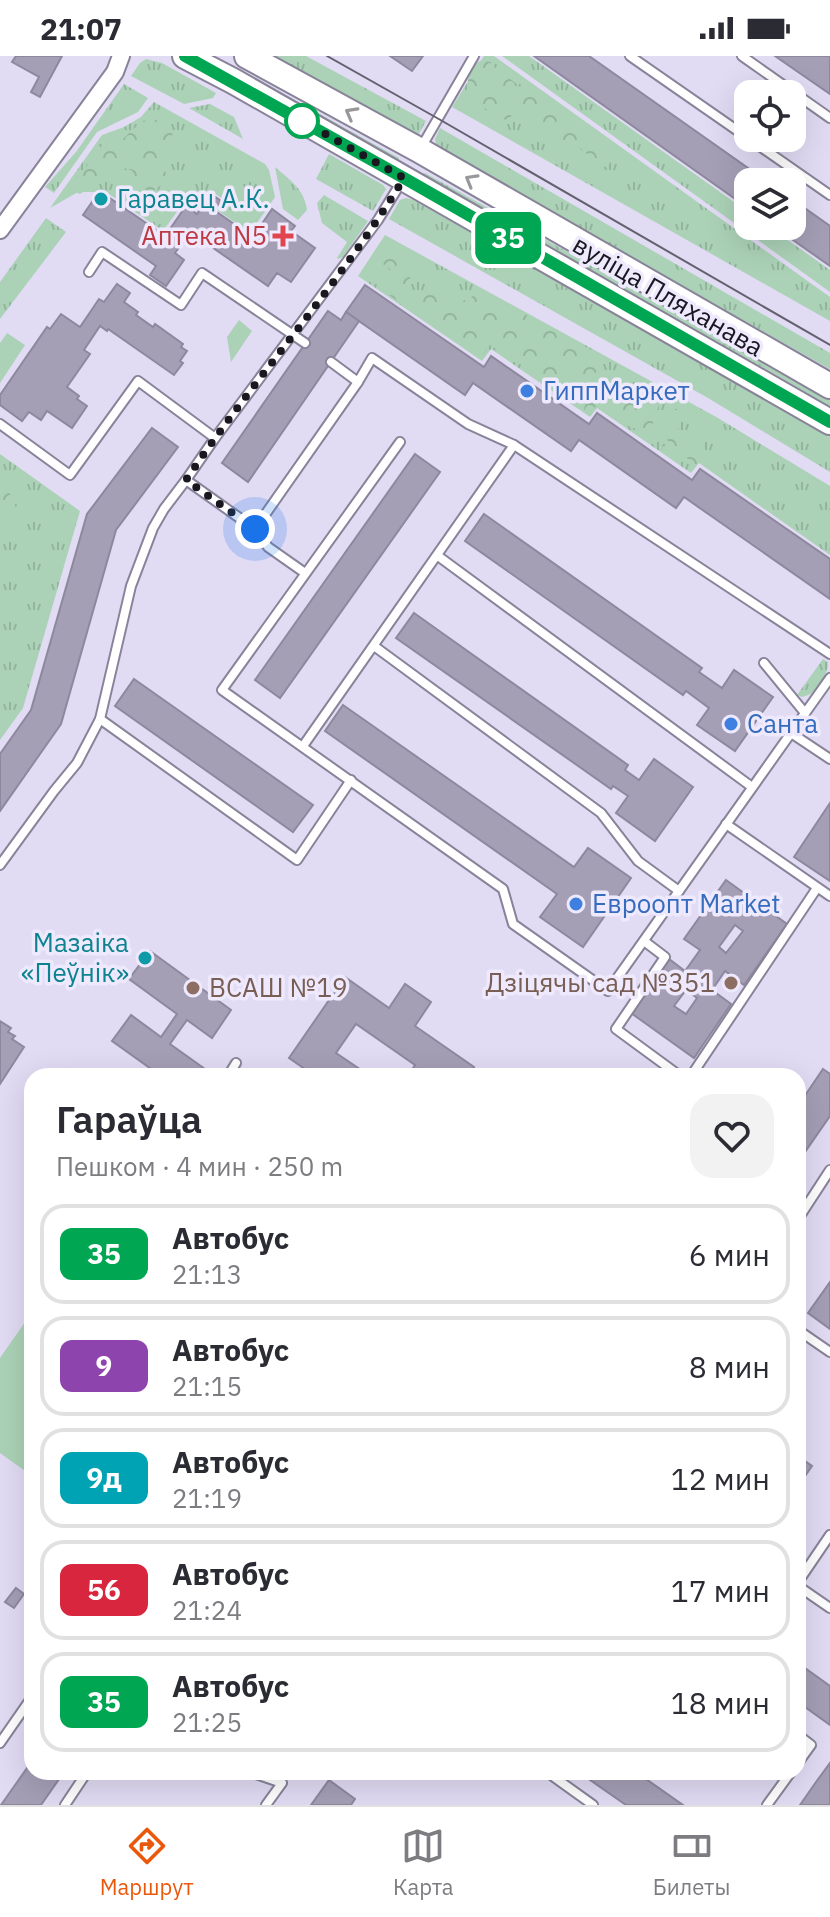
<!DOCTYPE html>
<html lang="ru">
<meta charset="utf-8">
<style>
:root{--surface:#fff;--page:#f2f2f3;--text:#2b2b33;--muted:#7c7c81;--line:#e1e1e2;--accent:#ea580c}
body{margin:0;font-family:"IBM Plex Sans",sans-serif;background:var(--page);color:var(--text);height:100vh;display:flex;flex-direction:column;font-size:30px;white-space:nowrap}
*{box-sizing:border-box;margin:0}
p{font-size:26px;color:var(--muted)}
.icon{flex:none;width:44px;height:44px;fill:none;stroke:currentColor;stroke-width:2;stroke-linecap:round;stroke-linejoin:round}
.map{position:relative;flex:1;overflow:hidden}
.details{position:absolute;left:24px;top:1012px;width:782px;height:712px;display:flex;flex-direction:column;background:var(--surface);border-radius:24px;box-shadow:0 8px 32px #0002}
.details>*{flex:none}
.badge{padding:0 16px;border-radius:12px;font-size:28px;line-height:52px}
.fabs{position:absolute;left:734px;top:24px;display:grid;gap:16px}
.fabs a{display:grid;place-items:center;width:72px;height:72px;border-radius:16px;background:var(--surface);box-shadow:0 8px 32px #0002;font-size:40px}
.you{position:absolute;width:40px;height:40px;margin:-20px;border:6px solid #fff;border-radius:50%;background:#1a73e8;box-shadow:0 0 0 12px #1a73e833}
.map>.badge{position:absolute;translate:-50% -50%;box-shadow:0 0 0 4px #fff}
.round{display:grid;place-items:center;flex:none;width:84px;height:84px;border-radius:24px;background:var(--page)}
.head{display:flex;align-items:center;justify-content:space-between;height:136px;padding:0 32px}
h1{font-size:38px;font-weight:600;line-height:60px}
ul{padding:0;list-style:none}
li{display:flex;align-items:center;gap:24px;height:100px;margin:0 16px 12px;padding:0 16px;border:4px solid var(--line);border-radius:24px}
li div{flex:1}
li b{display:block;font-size:30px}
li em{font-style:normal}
li .badge{min-width:88px;font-weight:700;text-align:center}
.status{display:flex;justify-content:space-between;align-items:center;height:56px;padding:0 40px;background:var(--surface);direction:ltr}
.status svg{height:22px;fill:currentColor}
.tabs{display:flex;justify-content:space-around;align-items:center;height:112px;border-top:2px solid var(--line);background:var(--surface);font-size:22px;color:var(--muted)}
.tabs a{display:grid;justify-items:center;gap:4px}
.tabs .active{color:var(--accent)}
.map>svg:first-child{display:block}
</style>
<div class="status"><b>21:07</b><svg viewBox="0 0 49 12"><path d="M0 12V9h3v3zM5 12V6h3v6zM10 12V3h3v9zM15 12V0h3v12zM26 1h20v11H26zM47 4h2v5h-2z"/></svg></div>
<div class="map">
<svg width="830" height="1749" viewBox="0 0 830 1749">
<defs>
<pattern id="grass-tufts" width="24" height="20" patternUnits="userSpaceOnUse" patternTransform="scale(2)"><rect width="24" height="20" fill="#abd2b7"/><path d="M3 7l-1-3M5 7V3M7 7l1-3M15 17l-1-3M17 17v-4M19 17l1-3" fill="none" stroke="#93b49d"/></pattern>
<pattern id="forest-crowns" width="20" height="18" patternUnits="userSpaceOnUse" patternTransform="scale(2)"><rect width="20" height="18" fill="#abd2b7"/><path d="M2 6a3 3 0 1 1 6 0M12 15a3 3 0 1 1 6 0" fill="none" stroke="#93b49d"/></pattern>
</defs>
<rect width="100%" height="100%" fill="#e1dbf4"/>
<!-- grass -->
<g fill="url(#grass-tufts)">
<path d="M266,0H306L426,65L416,83Z"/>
<path d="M484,0H494L830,241V265L452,51Z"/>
<path d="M502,0H529L748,156V170H768L830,214V236Z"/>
<path d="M146,3L162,7L216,37L213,42L184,48L131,20L140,7Z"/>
<path d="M253,21L399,102V106L393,107L251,26Z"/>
<path d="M124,28L148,42L138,56L97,76L54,137L45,131L76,96Z"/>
<path d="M154,46L265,108L269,114L275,141L250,177L217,154L224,144L210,134L196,154L184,146L163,175L106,136H78L50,152L102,79L124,71L141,61Z"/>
<path d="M210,48L234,61L243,83L189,52Z"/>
<path d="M440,72L830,297V313L437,94L435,83Z"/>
<path d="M329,98L383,129L386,133L373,155L316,123Z"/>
<path d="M275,111C289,123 305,134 307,154L298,164L283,153Z"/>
<path d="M425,117L774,310L830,344V351L771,316L421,123V118Z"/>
<path d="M324,139L368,165L343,201L338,203L337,202L347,186L322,167L317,147Z"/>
<path d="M406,142L413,144L812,368L830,380V416L708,342L389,163L400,144Z"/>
<path d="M46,162L66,176L0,263V226Z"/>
<path d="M385,179L718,362L830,430V499L699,407L691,417L597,352L590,361L491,293L482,305L358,220Z"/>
<path d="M0,398L80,455L23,652L0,684Z"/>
<path d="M823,603L828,606C829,618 818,629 811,638L802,641L797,639Z"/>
</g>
<!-- forest -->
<g fill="url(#forest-crowns)">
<path d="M485,3L524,34L591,78L612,102C606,124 590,98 580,92L568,95L546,78L533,56L512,49L511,61L506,64C497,60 490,53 480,51C476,45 469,39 468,32C467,19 472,6 485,3Z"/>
<path d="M169,63C174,84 177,93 161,109L166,117C164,131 154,137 140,132L131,113L120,112L80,138L77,137C76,121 96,96 107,84L121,85L142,65Z"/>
<path d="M388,183C410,205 414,196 409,229L412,234L417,237L425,236L438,228C445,233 447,239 453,244C461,249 466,243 473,240C477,238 482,239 487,238L595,296L600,309L587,332L576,334L567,331L557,321L537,316L490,289L481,301L389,239L394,220L387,209L376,208L373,203L380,189Z"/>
<path d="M613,329L621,331L627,343L655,336L660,342L658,353L653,357V369L643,376L626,369L596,350L589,359L584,355C586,339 598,331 613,329Z"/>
<path d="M672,353H677L682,361L678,374L680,379L700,385L708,402L716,401L721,406L718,415L712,414L699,405L695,410L693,408L694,405C685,400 672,401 663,396L661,392L669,386L657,372C658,361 662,357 672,353Z"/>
<path d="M0,424L5,427L17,454L0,473Z"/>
</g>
<!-- park -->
<g fill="#abd2b7">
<path d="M239,264L252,275L231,306L227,281Z"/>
<path d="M7,277L25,289L0,327V287Z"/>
<path d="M32,1256V1420L0,1397V1302Z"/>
</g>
<!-- building -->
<g fill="#a59fb6" stroke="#8e889f" stroke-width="2" fill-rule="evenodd">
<path d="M16,0H62L40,41L31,36L39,21L12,6Z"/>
<path d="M390,0H423L412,15Z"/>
<path d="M534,0H589L768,126H748V152Z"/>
<path d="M775,0H830V38L798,16Z"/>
<path d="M104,138L165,180L186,150L197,158L211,138L221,145L214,154L253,181L272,153L295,170L291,175L315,192L291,226L277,217L268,230L190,176L175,197L184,204L166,230L150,219L156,210L83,159L92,146L96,150Z"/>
<path d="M792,143L830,170V210L773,170H792Z"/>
<path d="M117,228L130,237L124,246L138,256L136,259L153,271L155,268L183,288L181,291L187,295L180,305L183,307L174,319L108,273L107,275L100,270L84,294L90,298L67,331L79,340L77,343L87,350L72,372L47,355L41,364L29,356L22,365L0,349V339L47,271L50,273L61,258L80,271L99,243L104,246Z"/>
<path d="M365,229L484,311L491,300L589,368L597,357L692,424L700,413L830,503V543L684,441L676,452L579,384L571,395L473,327L465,339L346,256Z"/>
<path d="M328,255L341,264L346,256L359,265L248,426L222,407Z"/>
<path d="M152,372L178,391L116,474L61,668L0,755V698L31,654L87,458Z"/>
<path d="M415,398L440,416L280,642L255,624Z"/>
<path d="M484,458L702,612L699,616L722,632L734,614L773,641L735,695L697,669L709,652L686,635L683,639L465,485Z"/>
<path d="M414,557L628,709L625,714L639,724L654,703L693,731L655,785L616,757L628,740L613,730L611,733L396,582Z"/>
<path d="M134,623L313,749L293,776L115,650Z"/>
<path d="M343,649L574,811L588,792L631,822L583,891L540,861L557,838L325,675Z"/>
<path d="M830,747V825L794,801Z"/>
<path d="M726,824L787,868L744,929L725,915L712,934L731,948L694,1002L631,957L669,903L685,915L700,894L684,883ZM735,869L743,875L726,897L719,891ZM686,934L697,942L686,958L674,950Z"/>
<path d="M150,895L231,954L212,982L187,964L170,988L212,1018L211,1020H161L112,985L131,959L161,981L177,958L129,923Z"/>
<path d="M345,921L389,952L405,928L431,946L415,970L474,1011L468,1020H408L415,1009L356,968L336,997L370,1020H315L289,1002Z"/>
<path d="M0,965L11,972L8,976L15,980L12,983L24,991L0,1028Z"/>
<path d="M823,1013L830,1018V1060L798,1106V1050Z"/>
<path d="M830,1226V1273L808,1257Z"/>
<path d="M798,1400L812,1410L798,1430Z"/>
<path d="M16,1532L24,1538L14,1552L5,1546Z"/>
<path d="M798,1607L830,1630V1669L798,1646Z"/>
<path d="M32,1705V1716H64L41,1749H1Z"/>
<path d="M830,1707V1749H800L816,1726Z"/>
<path d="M636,1716L683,1749H626L580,1717Z"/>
<path d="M329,1724L355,1743L351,1749H311Z"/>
</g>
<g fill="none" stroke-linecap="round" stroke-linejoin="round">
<defs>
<g id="lane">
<path d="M630,0L748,82"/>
<path d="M742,0L830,62"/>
<path d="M748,82L830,139"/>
<path d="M422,90L474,0"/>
<path d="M89,216L102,196L181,249L202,217L305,287"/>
<path d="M331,306L358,326"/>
<path d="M0,368L70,419L138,325L215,382"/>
<path d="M400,386L222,634L503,833L513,868L608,935L830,622"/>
<path d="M186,424L255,473L268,491L305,517"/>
<path d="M255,473L358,326L372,302L468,368L514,389L830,598"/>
<path d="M438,500L752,731"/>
<path d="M374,590L601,757L638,805L679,835"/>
<path d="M764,607L805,657"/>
<path d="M100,663L297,804L351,724"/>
<path d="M791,677L830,703"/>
<path d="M303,690L514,389"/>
<path d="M726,768L830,840"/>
<path d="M0,809L54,735L77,707L100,663L131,530L153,472L164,453L186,424L215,382L378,164L402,125"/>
<path d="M644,885L665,901L616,973L680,1020"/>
<path d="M228,1020L236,1007"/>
<path d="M691,1020L817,832"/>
<path d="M798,1163L830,1114"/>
<path d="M798,1274L830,1296"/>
<path d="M798,1526L830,1479"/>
<path d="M798,1530L830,1552"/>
<path d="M798,1679L811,1689L798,1707"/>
<path d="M0,1687L32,1641"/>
<path d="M250,1716L282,1727L266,1749"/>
<path d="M547,1716L593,1749"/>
<path d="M65,1749L87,1716"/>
<path d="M767,1749L791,1716"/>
</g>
<path id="street" d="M0,174L115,16L121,0"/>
<g id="secondary">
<path d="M185,0L233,25L830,366"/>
<path d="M247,0L419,94L830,330"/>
</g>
</defs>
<!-- lane casing -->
<use href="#lane" stroke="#898399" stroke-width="12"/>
<!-- street casing -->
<use href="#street" stroke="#898399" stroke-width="20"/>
<!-- secondary casing -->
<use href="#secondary" stroke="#898399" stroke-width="28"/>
<!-- lane -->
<use href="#lane" stroke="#fff" stroke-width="8"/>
<!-- street -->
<use href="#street" stroke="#fff" stroke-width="16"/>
<!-- secondary -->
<use href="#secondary" stroke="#fff" stroke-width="24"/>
<!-- tram -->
<path stroke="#64616f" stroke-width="2" d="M327,0L437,62L830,289"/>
</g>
<!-- one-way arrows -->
<defs><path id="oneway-chevron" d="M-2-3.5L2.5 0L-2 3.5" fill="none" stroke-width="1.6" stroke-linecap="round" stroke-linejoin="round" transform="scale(2)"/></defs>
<g stroke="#98979a">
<use href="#oneway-chevron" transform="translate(351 57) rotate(-151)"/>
<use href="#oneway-chevron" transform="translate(471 124) rotate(-150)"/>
</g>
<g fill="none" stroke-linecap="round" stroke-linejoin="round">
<defs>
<path id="line" d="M185,0L404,122L830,366"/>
</defs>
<!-- line casing -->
<use href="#line" stroke="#fff" stroke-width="18"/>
<!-- line -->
<use href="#line" stroke="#00a651" stroke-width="12"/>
<!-- walk -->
<path stroke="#19171f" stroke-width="8" stroke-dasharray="0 14.4" d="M255,473L186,424C255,321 340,228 404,122L302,65"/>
</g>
<!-- markers -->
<circle fill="#fff" stroke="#00a651" stroke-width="4" cx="302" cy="65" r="16"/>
<g fill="#0f9aa8" stroke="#eee9fd" stroke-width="3">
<circle cx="101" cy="143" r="8"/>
<circle cx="145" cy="902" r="8"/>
</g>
<path fill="#e0444e" stroke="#eee9fd" stroke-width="3" d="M279 168h8v8h8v8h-8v8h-8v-8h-8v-8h8z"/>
<g fill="#3f7fe0" stroke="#eee9fd" stroke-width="3">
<circle cx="527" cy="335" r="8"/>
<circle cx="731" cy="668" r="8"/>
<circle cx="576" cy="848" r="8"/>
</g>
<g fill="#8d6e63" stroke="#eee9fd" stroke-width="3">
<circle cx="731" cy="927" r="8"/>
<circle cx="193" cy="932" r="8"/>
</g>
<g text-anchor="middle" stroke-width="7" stroke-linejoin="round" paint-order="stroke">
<!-- culture labels -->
<g font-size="26" fill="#0d838f" stroke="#eee9fd" text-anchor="start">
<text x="117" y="152">Гаравец А.К.</text>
<text x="129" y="896" text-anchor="end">Мазаіка<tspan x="129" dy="30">«Пеўнік»</tspan></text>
</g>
<!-- health labels -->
<g font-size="26" fill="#be3a42" stroke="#eee9fd" text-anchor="end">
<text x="267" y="189">Аптека N5</text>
</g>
<!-- street labels -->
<g font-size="26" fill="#19171f" stroke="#eee9fd">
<text transform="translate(668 240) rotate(30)" y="9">вуліца Пляханава</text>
</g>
<!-- shop labels -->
<g font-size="26" fill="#366cbe" stroke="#eee9fd" text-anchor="start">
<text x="543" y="344">ГиппМаркет</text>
<text x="747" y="677">Санта</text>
<text x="592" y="857">Евроопт Market</text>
</g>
<!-- education labels -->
<g font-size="26" fill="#785e54" stroke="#eee9fd" text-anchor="end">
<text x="715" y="936">Дзіцячы сад №351</text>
<text x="209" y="941" text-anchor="start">ВСАШ №19</text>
</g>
</g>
</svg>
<div class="fabs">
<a><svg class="icon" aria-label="locate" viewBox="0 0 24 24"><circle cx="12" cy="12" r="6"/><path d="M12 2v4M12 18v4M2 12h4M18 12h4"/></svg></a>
<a><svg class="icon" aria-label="layers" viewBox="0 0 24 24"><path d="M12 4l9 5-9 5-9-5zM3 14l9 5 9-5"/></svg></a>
</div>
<div class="you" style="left:255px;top:473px"></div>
<b class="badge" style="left:508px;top:182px;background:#00a651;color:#fff">35</b>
<section class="details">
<div class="head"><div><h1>Гараўца</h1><p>Пешком · 4 мин · 250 m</p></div><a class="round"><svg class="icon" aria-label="heart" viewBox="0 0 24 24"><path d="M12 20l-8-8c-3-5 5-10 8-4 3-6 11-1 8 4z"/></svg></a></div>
<ul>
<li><span class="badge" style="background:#00a651;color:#fff">35</span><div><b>Автобус</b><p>21:13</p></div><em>6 мин</em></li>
<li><span class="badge" style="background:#8e44ad;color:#fff">9</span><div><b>Автобус</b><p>21:15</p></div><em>8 мин</em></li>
<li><span class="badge" style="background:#00a3b4;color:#fff">9д</span><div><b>Автобус</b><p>21:19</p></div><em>12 мин</em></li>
<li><span class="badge" style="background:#d7263d;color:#fff">56</span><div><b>Автобус</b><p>21:24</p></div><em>17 мин</em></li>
<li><span class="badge" style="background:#00a651;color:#fff">35</span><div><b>Автобус</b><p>21:25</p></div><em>18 мин</em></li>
</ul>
</section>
</div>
<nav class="tabs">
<a class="active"><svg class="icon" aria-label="directions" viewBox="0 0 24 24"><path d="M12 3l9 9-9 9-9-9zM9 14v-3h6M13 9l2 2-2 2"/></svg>Маршрут</a>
<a><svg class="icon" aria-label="map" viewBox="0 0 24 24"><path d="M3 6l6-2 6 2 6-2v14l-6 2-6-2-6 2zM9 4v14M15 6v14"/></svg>Карта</a>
<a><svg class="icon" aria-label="tickets" viewBox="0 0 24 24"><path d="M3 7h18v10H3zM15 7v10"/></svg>Билеты</a>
</nav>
